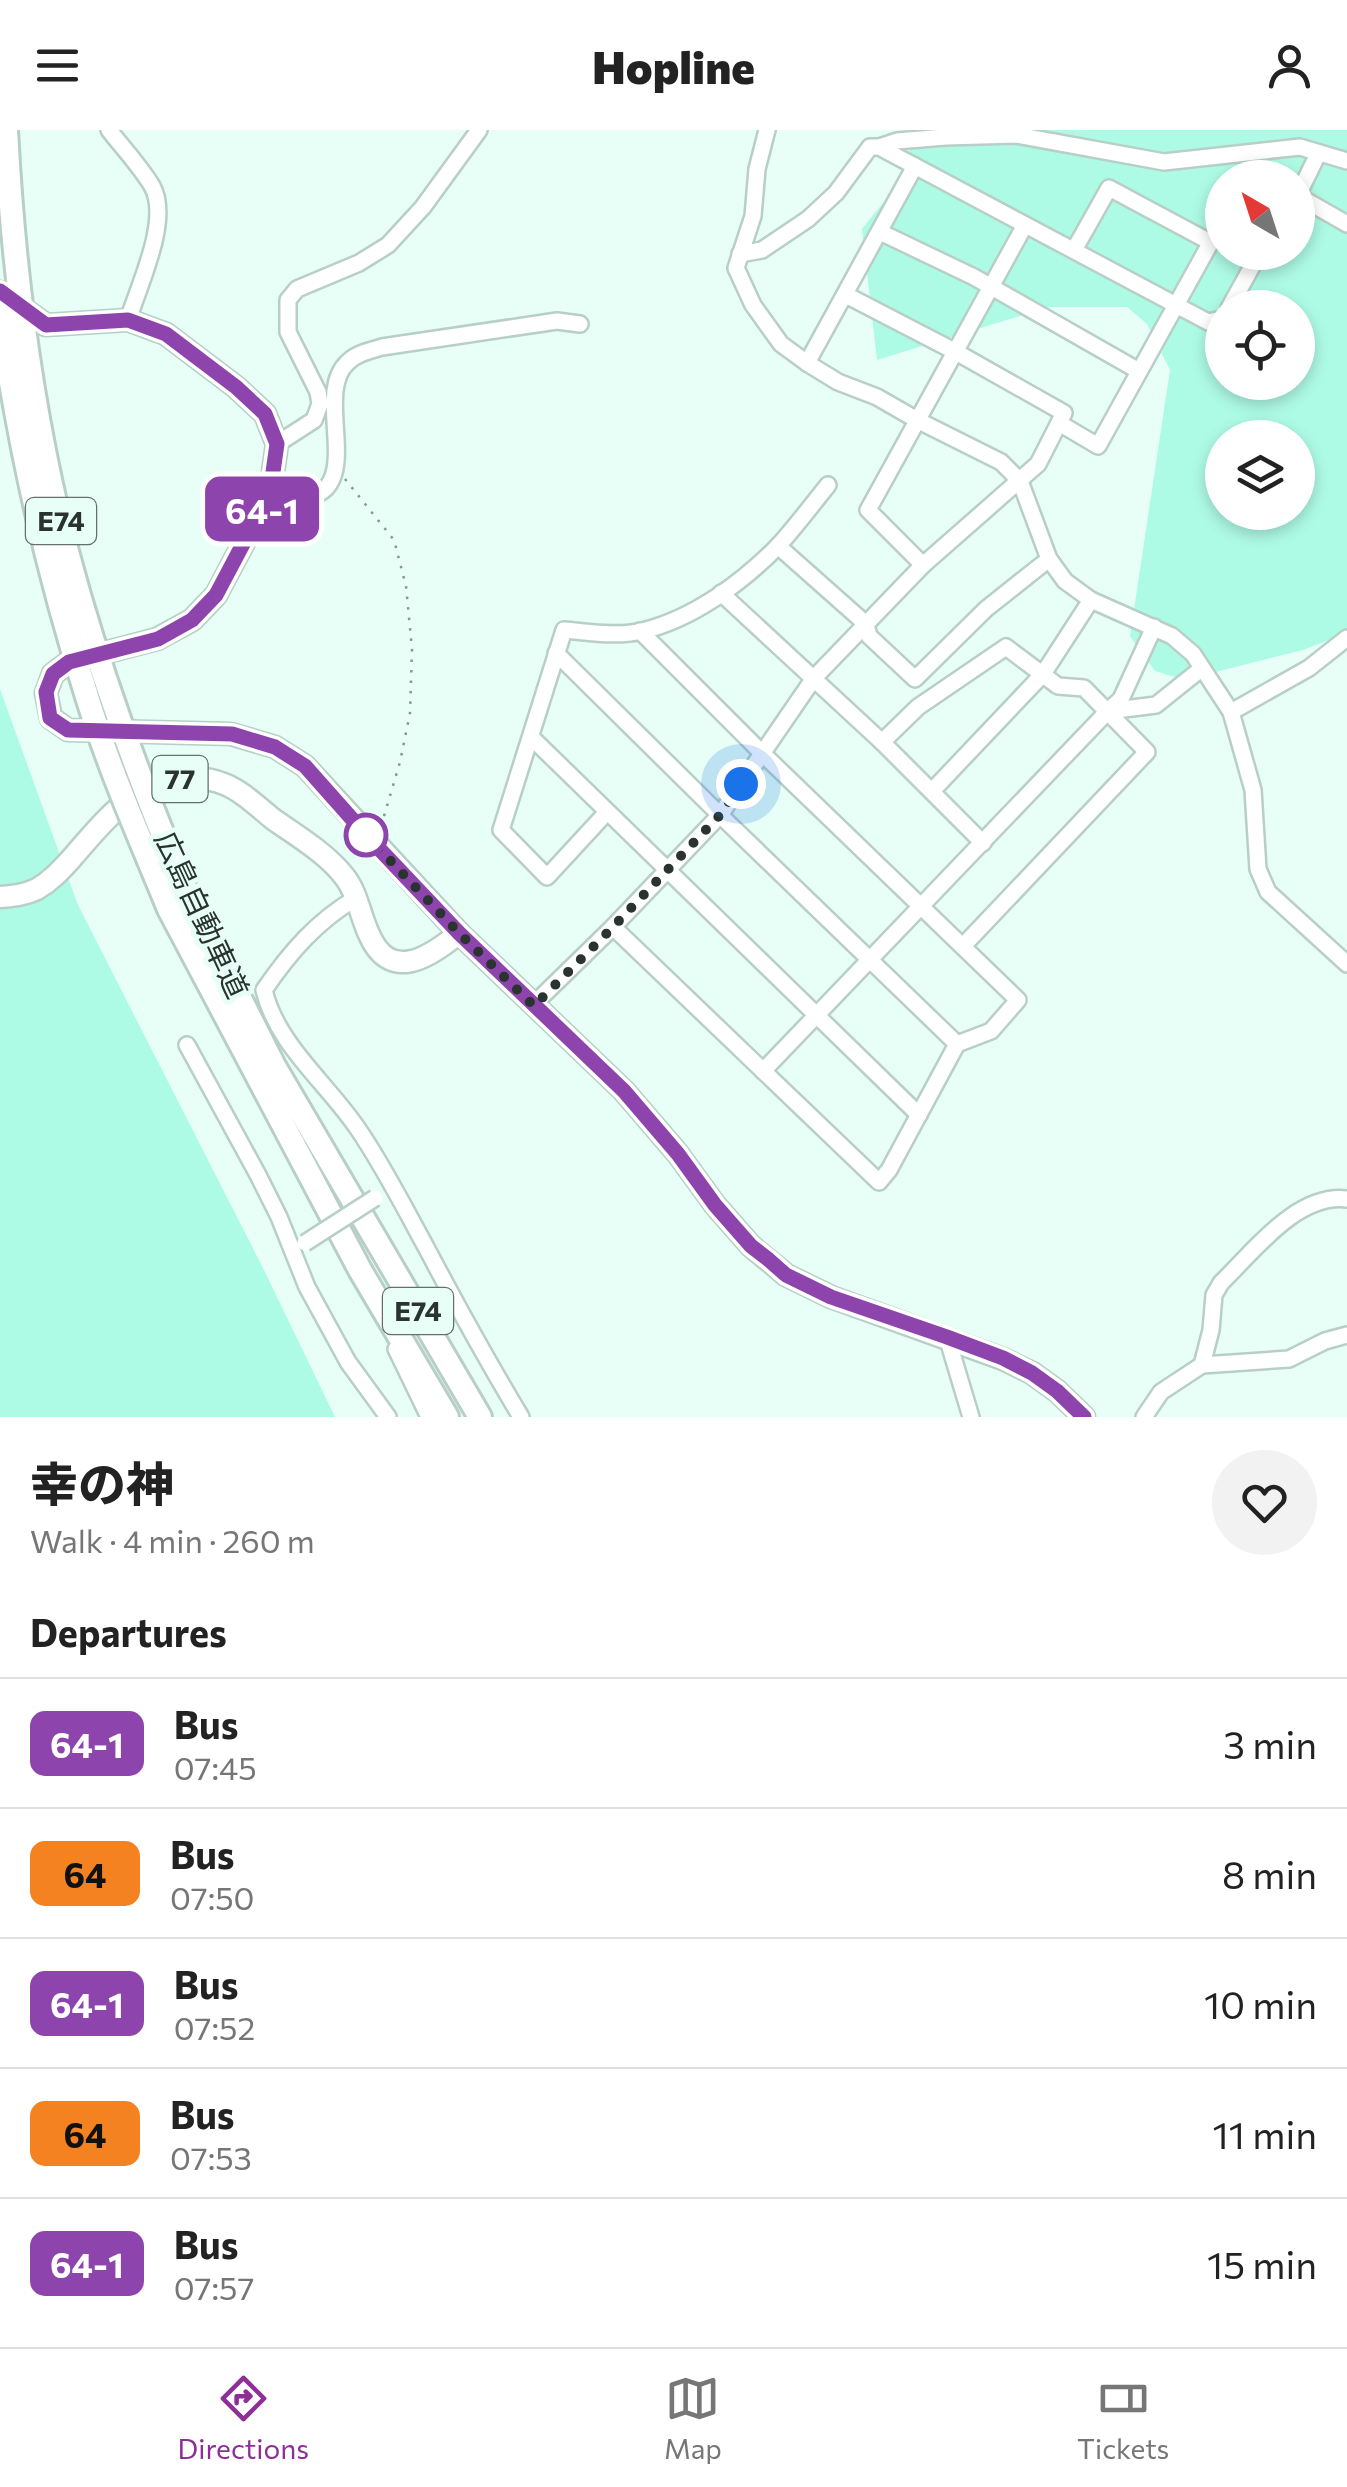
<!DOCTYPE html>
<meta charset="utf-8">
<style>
:root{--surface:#fff;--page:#f2f2f2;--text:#222;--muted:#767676;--line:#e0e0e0;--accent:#8e2f98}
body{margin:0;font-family:Commissioner,"Noto Sans JP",sans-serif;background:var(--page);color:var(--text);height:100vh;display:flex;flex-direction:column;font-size:38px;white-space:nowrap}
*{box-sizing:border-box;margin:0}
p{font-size:32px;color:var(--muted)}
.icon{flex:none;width:55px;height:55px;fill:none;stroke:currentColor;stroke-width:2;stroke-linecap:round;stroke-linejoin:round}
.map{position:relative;height:1287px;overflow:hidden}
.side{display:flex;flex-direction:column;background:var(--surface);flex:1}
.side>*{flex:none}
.badge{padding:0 20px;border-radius:15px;font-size:35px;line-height:65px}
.needle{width:65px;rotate:321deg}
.buttons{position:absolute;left:1205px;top:30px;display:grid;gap:20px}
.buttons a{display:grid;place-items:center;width:110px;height:110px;border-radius:50%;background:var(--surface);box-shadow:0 5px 15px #0003;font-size:50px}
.you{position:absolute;width:50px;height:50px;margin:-25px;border:8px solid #fff;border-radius:50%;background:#1a73e8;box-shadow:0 0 0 15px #1a73e833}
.map>.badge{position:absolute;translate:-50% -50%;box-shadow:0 0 0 5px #fff}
h2{padding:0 30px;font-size:38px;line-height:90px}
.round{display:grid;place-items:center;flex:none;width:105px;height:105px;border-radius:52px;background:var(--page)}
.head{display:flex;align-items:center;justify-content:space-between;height:170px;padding:0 30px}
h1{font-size:48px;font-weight:800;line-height:75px}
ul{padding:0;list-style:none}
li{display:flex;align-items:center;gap:30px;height:130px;padding:0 30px;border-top:2px solid var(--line)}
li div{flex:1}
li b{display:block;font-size:38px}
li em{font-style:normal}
li .badge{min-width:110px;font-weight:700;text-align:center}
header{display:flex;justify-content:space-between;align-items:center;height:130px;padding:0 30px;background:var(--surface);font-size:45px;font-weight:800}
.menu{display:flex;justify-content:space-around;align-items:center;height:140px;border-top:2px solid var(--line);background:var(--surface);font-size:28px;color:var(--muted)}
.menu a{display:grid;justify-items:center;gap:5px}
.menu .current{color:var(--accent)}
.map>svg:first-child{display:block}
</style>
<header><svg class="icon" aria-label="menu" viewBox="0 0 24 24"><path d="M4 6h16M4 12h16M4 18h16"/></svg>Hopline<svg class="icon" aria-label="person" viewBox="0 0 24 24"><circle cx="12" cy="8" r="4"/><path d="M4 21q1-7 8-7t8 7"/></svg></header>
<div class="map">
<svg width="1347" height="1287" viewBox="0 0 1347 1287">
<rect width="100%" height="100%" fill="#e7fff7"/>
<!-- green -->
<g fill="#aefbe5" fill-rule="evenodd">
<path d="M909,0H1347V503L1303,520L1184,550L1155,541L1130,506L1170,240L1147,194L1127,177H1049L877,230L862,99L895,58L913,10ZM1222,48H1298V122H1222ZM1222,178H1298V252H1222ZM1222,308H1298V382H1222Z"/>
<path d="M0,559L78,775L264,1140L335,1287H0Z"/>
</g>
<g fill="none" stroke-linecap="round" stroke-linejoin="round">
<defs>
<g id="minor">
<path d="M109,0C123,18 140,36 152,56C171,89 139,155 128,190"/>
<path d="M767,0L757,39L753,86L736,138L753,175L781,214L807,233L838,252L877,267L917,290L1001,332L1020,351L1049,429L1065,451L1091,470L1172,506L1193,524L1231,582L1253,660L1258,739L1268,762L1347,834"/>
<path d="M879,17L897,11L945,7L1016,5L1164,32L1300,17L1347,31"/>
<path d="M1298,65L1318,24"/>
<path d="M1298,66L1347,94"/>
<path d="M880,102L974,147L1139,241"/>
<path d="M1074,120L1109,58L1210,112"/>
<path d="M740,124L762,120L808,89L836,63L870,17H879L1208,192L1222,189"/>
<path d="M1229,178L1260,122"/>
<path d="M807,233L915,36"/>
<path d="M1059,293L1098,316L1222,92"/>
<path d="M277,314L314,290L320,274L318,262L288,202V170L297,159L359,133L388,115L423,77L479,0"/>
<path d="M270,363C280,364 292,369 302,368C368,362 312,266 347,233C356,223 370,221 382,217L557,191L580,194"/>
<path d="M778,416L866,494L869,506L915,549L986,479L1049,429"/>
<path d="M923,435L868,380L1025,95"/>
<path d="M721,463L882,612L983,713"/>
<path d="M556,523L720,685L957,914"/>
<path d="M1108,581L1121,569L1154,497"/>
<path d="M1231,582L1309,538L1347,508"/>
<path d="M531,607L919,985"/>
<path d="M882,612L918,577L1006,517L1058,556L1084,558L1147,622L963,816"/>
<path d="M932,661L1043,544L1091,470"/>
<path d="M607,682L547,747L501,700L564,500C589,502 618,507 642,501C693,489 743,452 779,415C796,396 812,375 828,355"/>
<path d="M356,768C317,791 290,822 264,860C277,915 327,953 358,999C384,1037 405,1079 427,1119C457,1176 488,1232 521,1287"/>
<path d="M613,797L879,1052L889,1040L957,914L991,901L1018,870L763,624L640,501"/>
<path d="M533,875L613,797L720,685L814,548L923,435L1038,334L1064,283L956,222L846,165"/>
<path d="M187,915L258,1045L279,1087L307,1157L348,1232L388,1287"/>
<path d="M763,941L1108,581L1156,575L1201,539"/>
<path d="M947,1207L971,1287"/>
<path d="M396,1219L429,1287"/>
<path d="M1202,1235L1289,1229L1325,1211L1347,1205"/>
<path d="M1144,1287L1161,1262L1202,1235L1211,1200L1214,1165L1221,1153C1254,1121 1297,1063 1347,1069"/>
</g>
<g id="major">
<path d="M0,162L46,195L128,190L166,204L236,257L265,284L277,314L270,363L216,465L192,490L157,509L69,532L53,544L46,563L51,588L68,600L231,604L275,617L305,636L459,803L624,961L678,1024L715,1075L751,1116L786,1145L831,1167L1003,1229L1032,1243L1057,1261L1084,1287"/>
<path d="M0,767C13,766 25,765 37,759C51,751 61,740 71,729C101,695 125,661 171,651C189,647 207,647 224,654C242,661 258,677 273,689C297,706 326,723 344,746C357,762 360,784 368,802C389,854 429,828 459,803"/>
</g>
<g id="highway">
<path d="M188,765L274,936L480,1287"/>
<path d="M169,779L360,1140L447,1287"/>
</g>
</defs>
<!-- minor casing -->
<use href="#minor" stroke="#b8cfc7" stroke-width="20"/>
<!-- major casing -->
<use href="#major" stroke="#b8cfc7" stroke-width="25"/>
<!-- highway casing -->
<use href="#highway" stroke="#b8cfc7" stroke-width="28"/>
<!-- path -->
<path stroke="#879792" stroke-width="2.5" stroke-dasharray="2.5 8" stroke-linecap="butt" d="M345,349L394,410L406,456L412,519L410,583L400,632L382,693"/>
<!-- minor -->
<use href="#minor" stroke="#fff" stroke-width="15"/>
<!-- major -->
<use href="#major" stroke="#fff" stroke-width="20"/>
<!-- highway -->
<use href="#highway" stroke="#fff" stroke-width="22"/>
<defs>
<path id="minor-bridge" d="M305,1113L375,1068"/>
<g id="highway-bridge">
<path d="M6,0C14,156 35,314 79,465C109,568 146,667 188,765"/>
<path d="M0,180C18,313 48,445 89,573C111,643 141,711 169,779"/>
</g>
</defs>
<!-- minor-bridge casing -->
<use href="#minor-bridge" stroke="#b8cfc7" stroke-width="20" stroke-linecap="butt"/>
<!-- highway-bridge casing -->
<use href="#highway-bridge" stroke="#b8cfc7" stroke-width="28" stroke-linecap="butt"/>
<!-- minor-bridge -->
<use href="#minor-bridge" stroke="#fff" stroke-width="15"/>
<!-- highway-bridge -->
<use href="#highway-bridge" stroke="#fff" stroke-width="22"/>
</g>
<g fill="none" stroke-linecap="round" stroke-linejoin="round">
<defs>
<path id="line" d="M0,161L46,195L128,190L166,204L236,257L265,284L277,314L270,363L216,465L192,490L158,509L69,532L53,544L46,562L50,588L68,600L232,604L275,617L305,636L368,707L459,803L624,961L678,1024L715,1075L751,1116L769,1130L786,1145L831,1167L947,1207L1003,1228L1032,1243L1057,1261L1084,1287"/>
</defs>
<!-- line casing -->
<use href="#line" stroke="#fff" stroke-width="22"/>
<!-- line -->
<use href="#line" stroke="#8e44ad" stroke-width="15"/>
<!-- walk -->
<path stroke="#2a3330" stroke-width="10" stroke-dasharray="0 18" d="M366,705L459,803L534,876L613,797L720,685L741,654"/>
</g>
<!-- markers -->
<circle fill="#fff" stroke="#8e44ad" stroke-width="5" cx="366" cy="705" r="20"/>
<g text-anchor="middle" stroke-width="10" stroke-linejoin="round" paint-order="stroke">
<!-- shield labels -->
<g fill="#e7fff7" stroke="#63706c" stroke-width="2.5">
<rect x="26" y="368" width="70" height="46" rx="8"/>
<rect x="152.5" y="626" width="55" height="46" rx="8"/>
<rect x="383" y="1158" width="70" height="46" rx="8"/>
</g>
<g font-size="28" font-weight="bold" fill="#2a3330">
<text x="61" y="401">E74</text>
<text x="180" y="659">77</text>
<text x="418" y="1191">E74</text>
</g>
<!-- street labels -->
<g font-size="30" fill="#2a3330" stroke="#e7fff7">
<text transform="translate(201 785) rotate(65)" y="10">広島自動車道</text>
</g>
</g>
</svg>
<div class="buttons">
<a><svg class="needle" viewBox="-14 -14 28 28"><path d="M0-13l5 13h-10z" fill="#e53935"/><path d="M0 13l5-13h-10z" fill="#767676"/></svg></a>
<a><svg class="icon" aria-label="locate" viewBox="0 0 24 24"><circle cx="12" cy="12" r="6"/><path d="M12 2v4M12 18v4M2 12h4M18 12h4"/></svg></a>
<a><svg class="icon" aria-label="layers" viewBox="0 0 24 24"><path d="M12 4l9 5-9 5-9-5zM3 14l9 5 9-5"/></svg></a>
</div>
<div class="you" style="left:741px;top:654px"></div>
<b class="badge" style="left:262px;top:379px;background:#8e44ad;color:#fff">64-1</b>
</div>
<section class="side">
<div class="head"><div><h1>幸の神</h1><p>Walk · 4 min · 260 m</p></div><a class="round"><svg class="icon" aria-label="heart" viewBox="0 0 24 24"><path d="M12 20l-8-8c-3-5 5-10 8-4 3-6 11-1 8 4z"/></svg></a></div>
<h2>Departures</h2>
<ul>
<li><span class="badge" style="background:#8e44ad;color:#fff">64-1</span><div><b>Bus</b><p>07:45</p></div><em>3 min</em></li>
<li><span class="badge" style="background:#f58220;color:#111">64</span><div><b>Bus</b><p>07:50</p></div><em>8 min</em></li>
<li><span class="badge" style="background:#8e44ad;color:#fff">64-1</span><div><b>Bus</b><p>07:52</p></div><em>10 min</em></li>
<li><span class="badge" style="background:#f58220;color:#111">64</span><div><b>Bus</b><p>07:53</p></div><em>11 min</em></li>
<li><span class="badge" style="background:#8e44ad;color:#fff">64-1</span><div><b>Bus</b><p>07:57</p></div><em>15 min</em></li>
</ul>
</section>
<nav class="menu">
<a class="current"><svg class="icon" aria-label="directions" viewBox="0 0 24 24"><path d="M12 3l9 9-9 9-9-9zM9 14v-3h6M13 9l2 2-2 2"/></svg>Directions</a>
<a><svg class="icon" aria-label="map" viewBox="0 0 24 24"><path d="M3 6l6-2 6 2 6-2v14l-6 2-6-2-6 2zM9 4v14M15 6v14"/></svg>Map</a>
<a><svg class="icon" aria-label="tickets" viewBox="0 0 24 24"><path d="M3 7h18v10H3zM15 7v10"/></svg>Tickets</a>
</nav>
